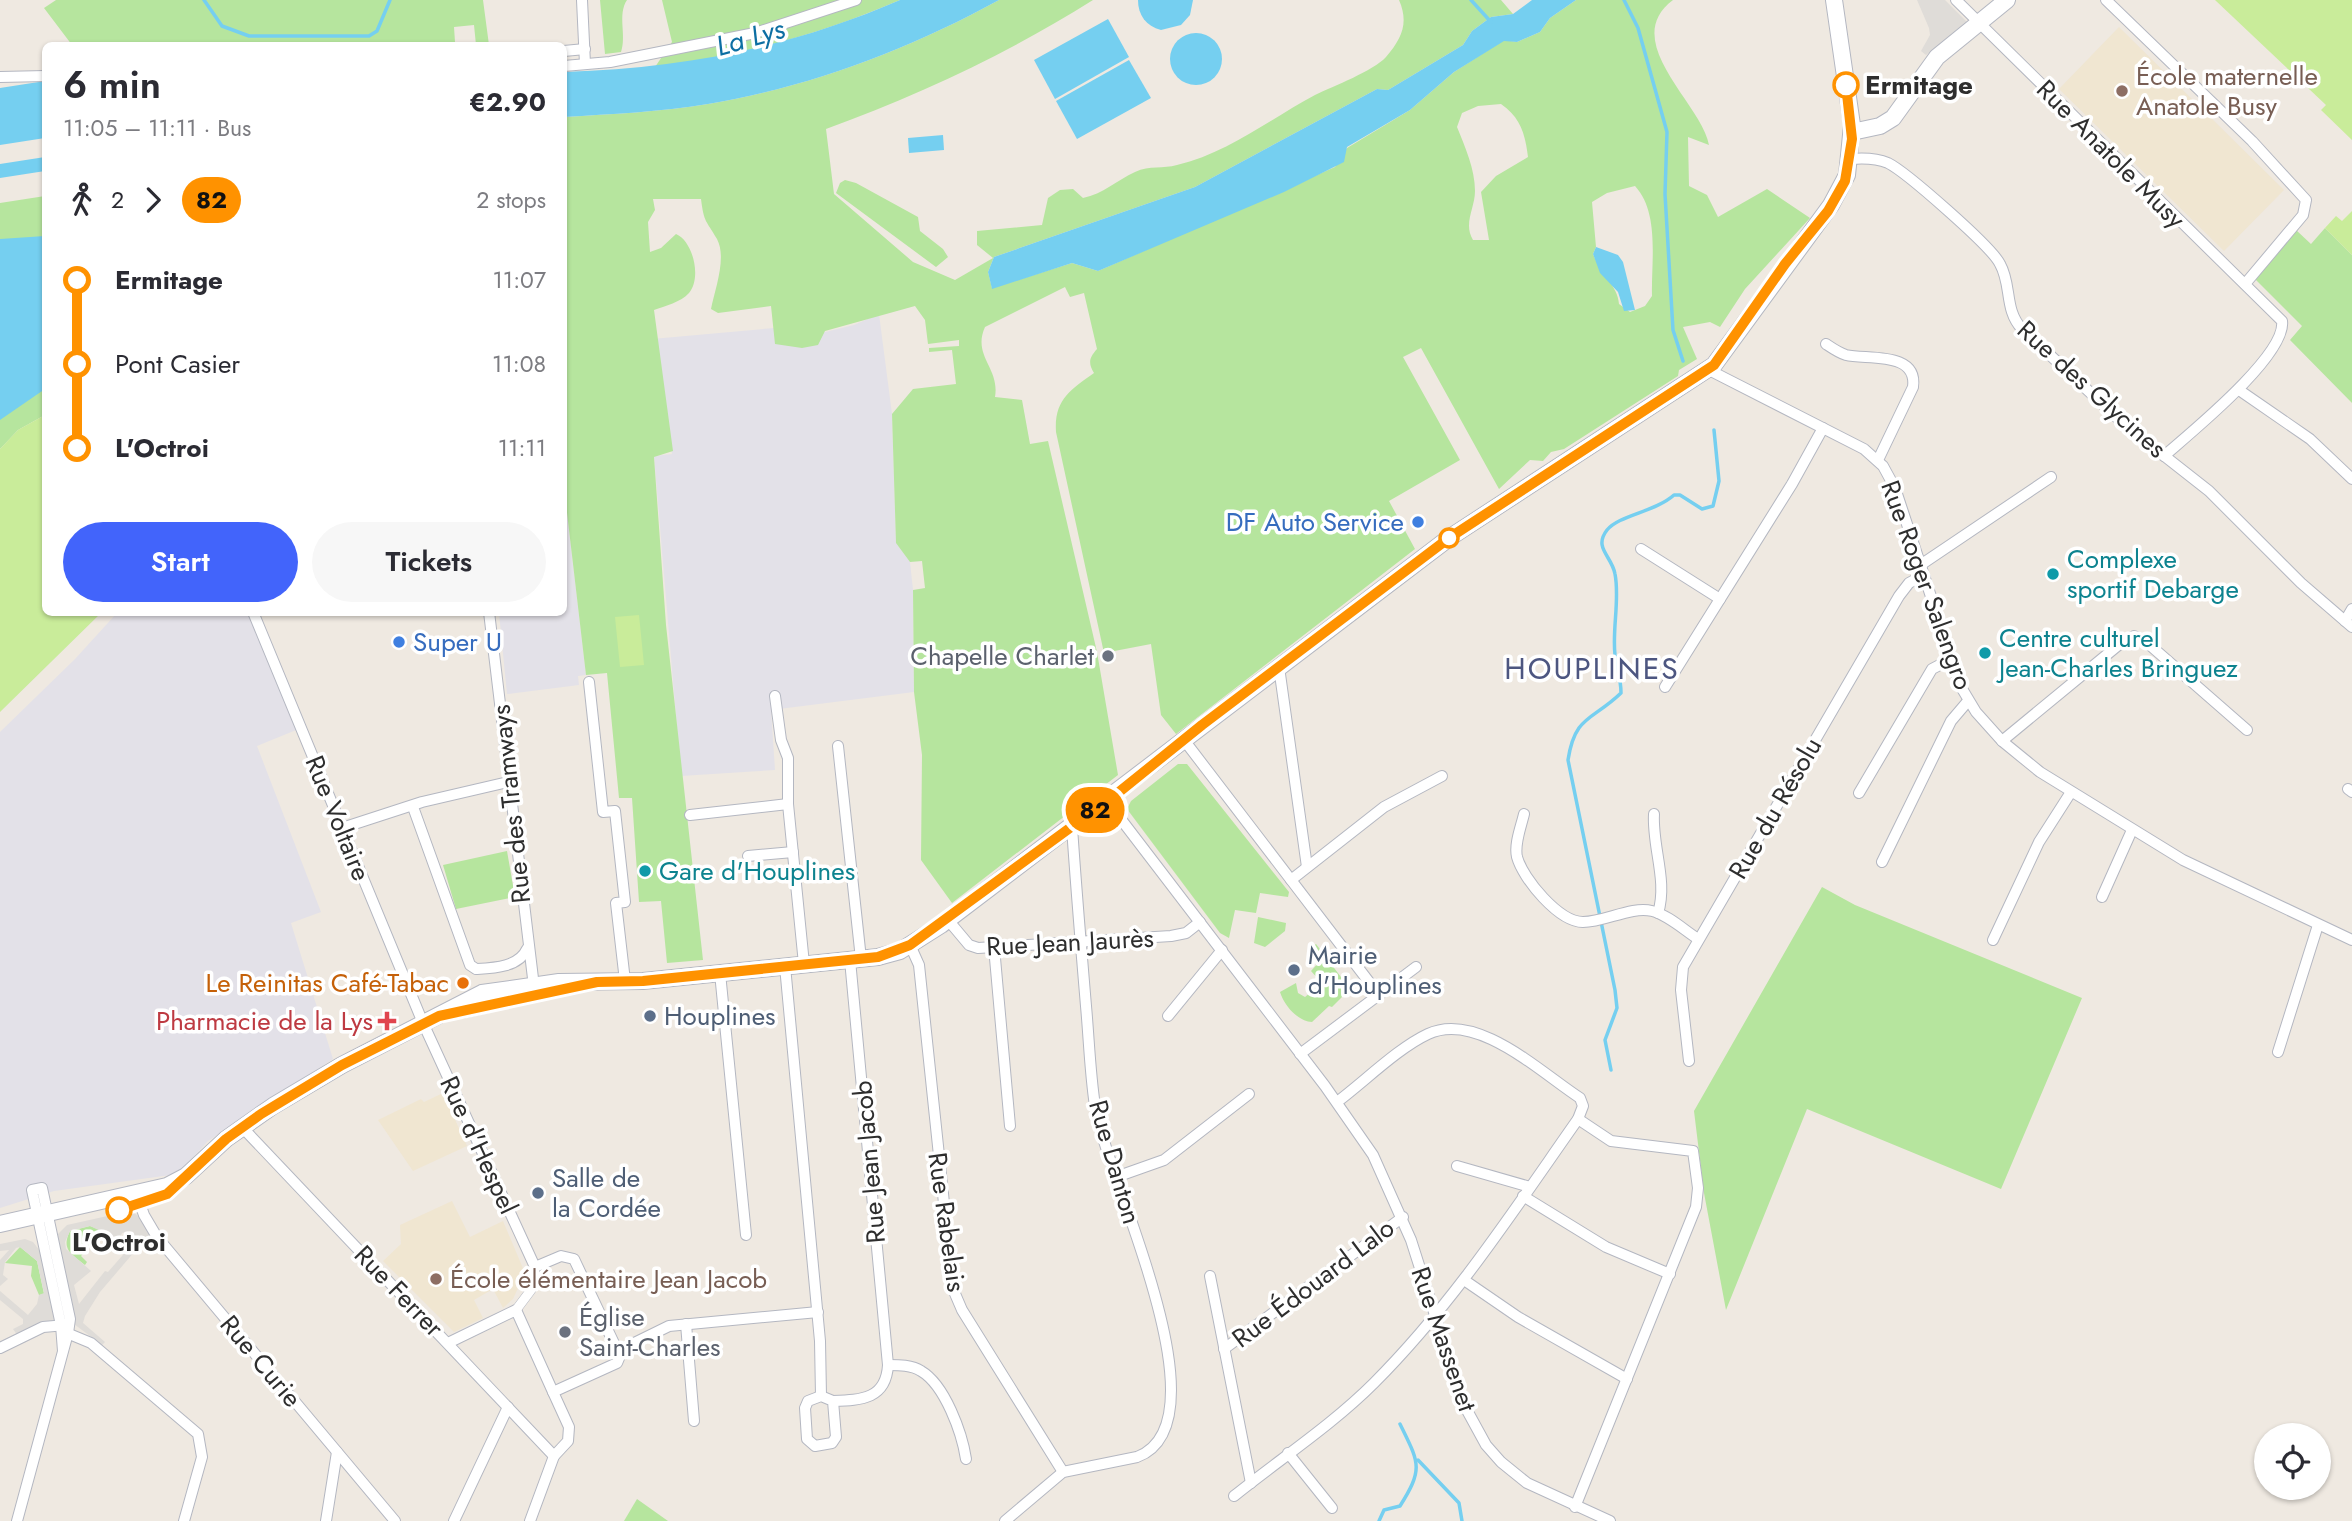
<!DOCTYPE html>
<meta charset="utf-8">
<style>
:root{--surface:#fff;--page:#f7f7f7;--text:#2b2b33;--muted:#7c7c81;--accent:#4264fb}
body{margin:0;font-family:Jost,sans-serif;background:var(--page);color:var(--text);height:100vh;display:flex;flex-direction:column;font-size:26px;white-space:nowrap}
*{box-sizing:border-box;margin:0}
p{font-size:23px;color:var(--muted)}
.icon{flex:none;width:38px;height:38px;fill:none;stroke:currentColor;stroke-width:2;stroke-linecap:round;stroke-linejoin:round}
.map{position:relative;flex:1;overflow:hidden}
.sheet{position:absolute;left:42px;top:42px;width:525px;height:574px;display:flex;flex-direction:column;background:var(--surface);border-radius:10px;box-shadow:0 2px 5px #0004}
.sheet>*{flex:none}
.badge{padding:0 14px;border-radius:23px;font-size:24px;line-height:46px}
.fabs{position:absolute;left:2254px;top:1423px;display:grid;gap:14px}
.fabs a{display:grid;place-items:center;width:77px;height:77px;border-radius:50%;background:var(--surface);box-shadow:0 2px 5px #0004;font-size:35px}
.map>.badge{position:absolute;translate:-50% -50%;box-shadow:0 0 0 4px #fff}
.legs{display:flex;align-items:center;gap:10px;height:77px;padding:0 21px;font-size:23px}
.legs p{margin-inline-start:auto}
.headline{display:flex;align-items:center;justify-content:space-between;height:119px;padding:0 21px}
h1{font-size:38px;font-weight:600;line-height:52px}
.button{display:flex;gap:14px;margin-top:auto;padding:14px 21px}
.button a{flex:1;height:80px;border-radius:42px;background:var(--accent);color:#fff;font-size:28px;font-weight:600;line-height:80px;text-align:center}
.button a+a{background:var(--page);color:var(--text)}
ul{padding:0 21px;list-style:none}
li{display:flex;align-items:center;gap:24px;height:84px;font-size:26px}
li i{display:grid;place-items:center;width:10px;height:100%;margin:0 9px;background:currentColor}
li i::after{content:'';width:18px;height:18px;margin:-9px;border:5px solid;border-radius:50%;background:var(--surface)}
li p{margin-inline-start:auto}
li:first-child i{background:linear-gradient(#0000 50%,currentColor 0)}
li:last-child i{background:linear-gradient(currentColor 50%,#0000 0)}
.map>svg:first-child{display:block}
</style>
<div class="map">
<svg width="2352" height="1521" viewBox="0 0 2352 1521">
<rect width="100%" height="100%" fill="#efe9e1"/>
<!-- industrial -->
<g fill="#e3e1e8">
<path d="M879,314L892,414L896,542L910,562L913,590L914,692L771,710L775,770L681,776L654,456L672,454L652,339L774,328L776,344L854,325Z"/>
<path d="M564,487L586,675L578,676L579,685L507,694L499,613L564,612Z"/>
<path d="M117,613H259L306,726L257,746L321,912L291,923L333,1059L208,1141L178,1174L54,1191L0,1208V732L75,659Z"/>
</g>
<!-- education -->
<g fill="#f0e6d1">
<path d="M2119,27L2284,190L2224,251L2059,89Z"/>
<path d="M443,1093L467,1146L413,1171L378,1120L421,1099L424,1102Z"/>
<path d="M452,1201L470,1237L503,1221L525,1273L513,1299L503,1308L493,1289L474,1300L483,1318L454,1332L383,1261L401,1244L400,1225Z"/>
</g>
<!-- green -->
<g fill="#b6e59e" fill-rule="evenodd">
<path d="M56,0H483L489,45H476L474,25L454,27L455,42H451L455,45H72L44,8Z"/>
<path d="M600,0H627C617,15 627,35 621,52L605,54Z"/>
<path d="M662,0H900C822,34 739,56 655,67L672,42Z"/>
<path d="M999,0H1093C1009,53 919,95 826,129L834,194L913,262L955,280L993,258L977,245V231L1042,225L1048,198L1060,190L1073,189L1083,198C1103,194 1117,180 1135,172C1150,165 1163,169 1177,165C1228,153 1270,119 1315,95C1334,86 1373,71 1386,57C1402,38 1409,23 1399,0H1501L1513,14L1491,17L1472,31L1463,45L1388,90L1377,89L1195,187L994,257L988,272L992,288L1072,263L1098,271L1335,167L1347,148L1410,110L1454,72L1504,40L1517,42L1540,32L1550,18L1576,0H1673C1618,41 1702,104 1709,145L1688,137L1689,186L1707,195L1718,217L1767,189L1810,218L1745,289L1720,327L1710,322L1683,327L1697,359L1679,370L1678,376L1564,449L1551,452L1543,461L1530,460L1499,489L1421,348L1403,357L1460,460L1389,501L1415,549L1176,734L1161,715L1151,644L1104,653L1056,432C1054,400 1070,390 1094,373C1088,363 1089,358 1097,349L1084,293L1070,297L1065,287L985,327C972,356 1000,368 995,397L1022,400L1030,444L1048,441L1097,652L1118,775L952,903L921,860L922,755L914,692L913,590L925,588L922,561L910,562L896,543L892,414L913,389L956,384L952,350L929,352V348L959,346V340L928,344L925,320L915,306L825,331L818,345L802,348L775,344L771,306L718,313L711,309C715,289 727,258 717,239C706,220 704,223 701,199H653L655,210L648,222L650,252L661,248L676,234C693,241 702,278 689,293C681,302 665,306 654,310L673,451L654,457L666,625L703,960L667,963L661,901L639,902L632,798H619L607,673L586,675L564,487V117C612,114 660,112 708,104C810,87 908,50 999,0ZM1501,104C1521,118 1525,134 1528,157L1496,176L1481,192L1489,240H1473C1463,224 1475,208 1475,191C1475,169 1465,147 1457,127L1462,113L1478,106ZM1635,186C1660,213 1651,262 1652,296L1645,306L1630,312L1619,304C1618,286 1601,275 1593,254L1596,247L1592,202L1607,193Z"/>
<path d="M845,180L856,183L918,217L920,231L943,249L948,257L936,267L836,193L840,183Z"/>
<path d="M45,196V415L18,430L0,449V203Z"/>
<path d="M2325,228L2352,255V403L2290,340L2302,326L2255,279L2296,230L2311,244Z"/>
<path d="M1178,764H1187L1289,892L1288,897L1260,893L1256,913L1235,910L1229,938L1220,933L1127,809L1131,801Z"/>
<path d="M507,851L515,897L456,909L443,865Z"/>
<path d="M1822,887L1855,905L2082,998L2001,1189L1807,1109L1726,1310L1704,1193L1694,1111Z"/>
<path d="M1258,917L1286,923L1285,931L1265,947L1254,943Z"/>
<path d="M1316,944L1350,989L1332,1007L1329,1006L1312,1022C1297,1021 1284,1005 1280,992L1296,983L1298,993L1305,997L1322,983L1311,971L1321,960L1311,948Z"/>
<path d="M90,1226L112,1234L107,1239L101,1233L81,1256L87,1262L85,1265C71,1254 61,1249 70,1231Z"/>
<path d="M20,1247L37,1261L44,1294L39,1295L31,1276L32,1266L5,1263Z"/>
<path d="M637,1499L668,1521H624Z"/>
</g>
<!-- pitch -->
<g fill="#c9ec9a">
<path d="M2215,0H2352V140L2321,110L2326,105Z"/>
<path d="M2352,211V255L2325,228L2336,216L2342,221Z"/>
<path d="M45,415L46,612L101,613L0,712V449L18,430Z"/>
<path d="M639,615L644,665L620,667L615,617Z"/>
</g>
<!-- plaza -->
<g fill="#dfdcd8" fill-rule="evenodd">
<path d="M1917,0H1945L1967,22L1926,55L1921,51L1930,35L1929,28Z"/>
<path d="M130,1211L137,1215L149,1234V1240L141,1244L100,1292L85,1316L83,1323L105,1342L102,1345L74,1324L57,1235L67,1225ZM90,1226L119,1240L122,1233L130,1231L136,1240L108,1272L105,1271L79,1304L74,1285L91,1271L66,1249L65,1242L70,1231Z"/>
<path d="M25,1239L33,1242L40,1251L56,1319L18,1336L13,1329L23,1324V1319L0,1300V1291L28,1315L37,1304L39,1295L44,1293L37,1261L20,1247L16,1248L5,1262L3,1275L8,1279L0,1286V1260L9,1250L0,1251V1244Z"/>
</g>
<!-- water -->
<g fill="#75cff0">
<path d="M900,0H999C908,50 810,87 708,104C660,112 612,114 564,117V72C684,68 789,48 900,0Z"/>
<path d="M1138,0H1193L1190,15L1181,25L1161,30C1146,26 1138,15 1138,0Z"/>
<path d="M1532,0H1576L1550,18L1540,32L1517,42L1504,41L1454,72L1410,110L1347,147L1344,162L1284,192L1098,271L1072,263L992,289L988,272L994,257L1195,187L1377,89L1388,90L1463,45L1472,31L1491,17L1513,14Z"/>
<path d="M1108,19L1129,57L1055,99L1034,60Z"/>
<circle cx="1196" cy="59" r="26"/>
<path d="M1129,60L1151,98L1077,139L1056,101Z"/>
<path d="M45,81V138L0,145V88Z"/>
<path d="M943,135L944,150L909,153L908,138Z"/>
<path d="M45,157V171L0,178V164Z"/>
<path d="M45,236V389L0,420V239Z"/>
<path d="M1596,247L1618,255L1623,262L1635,310L1624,311L1618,292L1600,273L1593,254Z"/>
</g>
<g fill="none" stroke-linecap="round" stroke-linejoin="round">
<!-- stream -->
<g stroke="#75cff0" stroke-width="3.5">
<path d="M204,0L222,26L249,36H369L377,31L390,0"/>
<path d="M1471,0L1491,22"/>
<path d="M1624,0L1638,28L1667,132L1665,194L1673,330L1683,361"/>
<path d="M1611,1070L1605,1040L1617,1008L1615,990L1568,760C1575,715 1592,721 1621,693C1621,679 1617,668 1615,655C1612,629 1620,599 1615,574C1612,556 1593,548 1607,530C1619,515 1655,512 1674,495H1680L1702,509L1713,506L1719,481L1714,430"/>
<path d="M1418,1460L1459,1503L1462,1521"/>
<path d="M1379,1521L1384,1510L1400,1506C1424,1468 1419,1463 1400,1424"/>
</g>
<defs>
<path id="pedestrian" d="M516,1310L531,1290L535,1267"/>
<g id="minor">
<path d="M582,0L585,64"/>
<path d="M1956,0L2282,321C2287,355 2189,434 2164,456"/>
<path d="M2106,0L2252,141L2306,200L2303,215L2245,284"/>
<path d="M564,51L585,49"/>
<path d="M564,66L610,62L755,33L856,0"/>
<path d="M0,77L46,76"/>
<path d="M1851,159C1863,158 1876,158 1888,163C1906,172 1992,247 2000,264C2012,285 2004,310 2022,329L2125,425L2209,491L2301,583L2352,627"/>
<path d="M1826,344C1832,348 1839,353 1846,355C1867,360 1918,351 1913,387L1878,460"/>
<path d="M1709,370L1864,449L1883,466L1895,488L1961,687L1976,712L2002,741L2040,772L2183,860L2352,940"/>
<path d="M2239,390L2310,439L2352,479"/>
<path d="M1641,549L1720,599"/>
<path d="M1919,566L2051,477"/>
<path d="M253,612L423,1023L535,1267L561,1256L574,1259L620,1356L617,1363L553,1392L516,1310L448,1343"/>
<path d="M489,612L535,995"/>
<path d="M2345,621L2352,609"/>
<path d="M1279,667L1307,867"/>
<path d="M589,682L603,812L615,811L625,902L616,903L625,981"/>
<path d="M1665,687L1792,484L1823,428"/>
<path d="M775,696L781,740L788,758V804L804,964"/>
<path d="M1184,740L1379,995"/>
<path d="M2002,741L2121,643L2134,636L2144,640L2247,730"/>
<path d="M838,746L861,959"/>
<path d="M2348,789L2352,792"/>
<path d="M1859,793L1932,669L1951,659"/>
<path d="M1107,801L1325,1086L1373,1155L1411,1240L1463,1403L1486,1445L1501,1462L1527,1483L1610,1521"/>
<path d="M413,807L470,965L476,969C494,968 519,967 527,949"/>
<path d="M1524,814C1521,827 1514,844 1517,857C1523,879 1559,922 1583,922C1605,922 1631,906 1652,911C1668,915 1684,930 1698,939"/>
<path d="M1654,814C1652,847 1668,881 1658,913"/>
<path d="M690,815L788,804"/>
<path d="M342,828L422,802L508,782"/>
<path d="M748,856L793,852"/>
<path d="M1882,862L1951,721L1968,701"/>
<path d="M1291,880L1384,807L1442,776"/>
<path d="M2102,897L2132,830"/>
<path d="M948,920L969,945L978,948L1171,936L1186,933L1200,922"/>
<path d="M1993,940L2039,842L2071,792"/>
<path d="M910,945L919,965L953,1289L962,1310L1063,1472"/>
<path d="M994,947L1010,1126"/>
<path d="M785,966L820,1341L821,1396"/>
<path d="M720,973L746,1235"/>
<path d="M1168,1016L1222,950"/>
<path d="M2278,1052L2318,925"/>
<path d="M1300,1054L1416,967"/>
<path d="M1689,1061L1681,990L1683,967L1899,596L1909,583L1922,576"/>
<path d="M242,1127L554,1456"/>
<path d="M1457,1166L1530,1187"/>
<path d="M1116,1177L1164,1160L1249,1094"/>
<path d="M137,1195L144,1215L157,1237L395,1521"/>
<path d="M1523,1196L1606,1247L1670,1274"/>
<path d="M1210,1276L1251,1483"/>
<path d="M1464,1280L1518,1317L1627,1379"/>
<path d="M686,1324L694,1421"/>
<path d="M62,1331L91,1343L198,1434L202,1457L184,1521"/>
<path d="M0,1348L43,1327L66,1325"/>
<path d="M1224,1349L1403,1217"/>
<path d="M618,1351L669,1326L818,1312"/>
<path d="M888,1365C899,1365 912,1365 921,1371C945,1385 962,1433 966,1459"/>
<path d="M821,1396L833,1401L836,1437L832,1443L815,1446L807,1439L805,1408L808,1401Z"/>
<path d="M833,1401C862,1400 886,1399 888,1365L850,960"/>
<path d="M1288,1453L1332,1508"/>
<path d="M1234,1496C1280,1459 1332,1425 1374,1383C1453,1304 1514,1210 1578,1119L1583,1106L1580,1098C1540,1072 1477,1011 1428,1034C1398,1048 1365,1081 1337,1102"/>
<path d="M1575,1507L1696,1207L1698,1188L1693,1151L1611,1141L1578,1119"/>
<path d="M17,1521L68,1333L70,1319L42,1188L32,1190L61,1325L63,1351"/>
<path d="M326,1521L337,1452"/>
<path d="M454,1521L508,1407"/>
<path d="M530,1521L554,1456L568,1441L569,1427L553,1392"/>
<path d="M1005,1521L1063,1472L1137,1457C1230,1422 1104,1172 1095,1106C1090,1073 1089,1039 1086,1006C1081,946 1076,887 1072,827"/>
</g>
<g id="secondary">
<path d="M1852,132L1880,126L1893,118L1937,57L2007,0"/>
<path d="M461,1010L518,997"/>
<path d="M0,1224L167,1186L186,1176L226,1139L273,1106L342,1065L482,993L559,982L643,981L878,957L900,951L941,925L1449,538L1714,365L1831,205L1847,175L1852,125L1834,0"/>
</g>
</defs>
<!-- pedestrian casing -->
<use href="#pedestrian" stroke="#b4b7c1" stroke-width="10"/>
<!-- minor casing -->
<use href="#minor" stroke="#b4b7c1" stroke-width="12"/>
<!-- secondary casing -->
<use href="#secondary" stroke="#b4b7c1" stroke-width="18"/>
<!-- pedestrian -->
<use href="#pedestrian" stroke="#fff" stroke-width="9"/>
<!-- minor -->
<use href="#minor" stroke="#fff" stroke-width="10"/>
<!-- secondary -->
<use href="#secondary" stroke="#fff" stroke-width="16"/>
</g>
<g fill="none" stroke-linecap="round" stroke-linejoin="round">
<defs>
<path id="line-1" d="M119,1210L167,1194L226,1139L261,1114L342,1065L439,1016L597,982L643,981L878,957L910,945L1119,792L1202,725L1449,538L1714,365L1785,264L1828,211L1845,181L1852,139L1846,85"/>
</defs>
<!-- line-1 casing -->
<use href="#line-1" stroke="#fff" stroke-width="16"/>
<!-- line-1 -->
<use href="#line-1" stroke="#ff9200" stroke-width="10"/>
</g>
<!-- markers -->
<g fill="#fff" stroke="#ff9200" stroke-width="3.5">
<circle cx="1846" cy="85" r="12"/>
<circle cx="1449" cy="538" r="9"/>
<circle cx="119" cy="1210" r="12"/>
</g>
<g fill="#8d6e63" stroke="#fff" stroke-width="2.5">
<circle cx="2122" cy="91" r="7"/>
<circle cx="436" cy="1279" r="7"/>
</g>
<g fill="#3f7fe0" stroke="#fff" stroke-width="2.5">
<circle cx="1418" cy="522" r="7"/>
<circle cx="399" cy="642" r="7"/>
</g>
<g fill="#0f9aa8" stroke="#fff" stroke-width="2.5">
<circle cx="2053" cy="574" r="7"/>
<circle cx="1985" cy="653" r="7"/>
<circle cx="645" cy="871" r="7"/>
</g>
<g fill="#6b7280" stroke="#fff" stroke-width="2.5">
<circle cx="1108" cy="656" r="7"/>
<circle cx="565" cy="1332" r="7"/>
</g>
<g fill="#5c6f8a" stroke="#fff" stroke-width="2.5">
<circle cx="1294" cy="970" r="7"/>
<circle cx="650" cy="1016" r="7"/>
<circle cx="538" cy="1193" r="7"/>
</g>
<circle fill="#e8710a" stroke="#fff" stroke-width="2.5" cx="463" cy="983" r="7"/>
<path fill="#e0444e" stroke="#fff" stroke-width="2.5" d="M383.5 1010.5h7v7h7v7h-7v7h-7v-7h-7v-7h7z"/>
<g text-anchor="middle" stroke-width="7" stroke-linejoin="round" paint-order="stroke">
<!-- education labels -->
<g font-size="26" fill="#785e54" stroke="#fff" text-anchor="start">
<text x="2136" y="85">École maternelle<tspan x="2136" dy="30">Anatole Busy</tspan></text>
<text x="450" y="1288">École élémentaire Jean Jacob</text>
</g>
<!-- stop labels -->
<g font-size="26" font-weight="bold" fill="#2e2e2e" stroke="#fff" text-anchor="start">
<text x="1865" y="94">Ermitage</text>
<text x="119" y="1251" text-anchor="middle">L'Octroi</text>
</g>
<!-- street labels -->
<g font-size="26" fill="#2e2e2e" stroke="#fff">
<text transform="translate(2111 154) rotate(45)" y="9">Rue Anatole Musy</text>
<text transform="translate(2092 389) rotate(42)" y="9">Rue des Glycines</text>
<text transform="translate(1927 585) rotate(70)" y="9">Rue Roger Salengro</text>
<text transform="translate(511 804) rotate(-96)" y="9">Rue des Tramways</text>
<text transform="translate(1775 808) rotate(-60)" y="9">Rue du Résolu</text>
<text transform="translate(338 818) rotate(68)" y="9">Rue Voltaire</text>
<text transform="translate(1070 942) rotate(-3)" y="9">Rue Jean Jaurès</text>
<text transform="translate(479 1145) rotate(65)" y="9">Rue d'Hespel</text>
<text transform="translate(869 1162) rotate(-95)" y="9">Rue Jean Jacob</text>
<text transform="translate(1115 1162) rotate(74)" y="9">Rue Danton</text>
<text transform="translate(947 1222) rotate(82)" y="9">Rue Rabelais</text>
<text transform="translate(1313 1283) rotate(-37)" y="9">Rue Édouard Lalo</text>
<text transform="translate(399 1291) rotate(46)" y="9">Rue Ferrer</text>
<text transform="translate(1444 1339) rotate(71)" y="9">Rue Massenet</text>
<text transform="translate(261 1361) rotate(50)" y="9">Rue Curie</text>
</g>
<!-- shop labels -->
<g font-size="26" fill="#366cbe" stroke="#fff" text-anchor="end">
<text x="1404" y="531">DF Auto Service</text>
<text x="413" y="651" text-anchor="start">Super U</text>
</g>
<!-- culture labels -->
<g font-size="26" fill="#0d838f" stroke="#fff" text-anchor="start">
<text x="2067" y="568">Complexe<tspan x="2067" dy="30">sportif Debarge</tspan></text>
<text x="1999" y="647">Centre culturel<tspan x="1999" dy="30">Jean-Charles Bringuez</tspan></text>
<text x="659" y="880">Gare d'Houplines</text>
</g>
<!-- worship labels -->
<g font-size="26" fill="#5b616d" stroke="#fff" text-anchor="end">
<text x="1094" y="665">Chapelle Charlet</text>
<text x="579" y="1326" text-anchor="start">Église<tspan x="579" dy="30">Saint-Charles</tspan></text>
</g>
<!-- service labels -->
<g font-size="26" fill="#4e5e75" stroke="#fff" text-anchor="start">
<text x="1308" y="964">Mairie<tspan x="1308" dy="30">d'Houplines</tspan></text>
<text x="664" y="1025">Houplines</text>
<text x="552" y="1187">Salle de<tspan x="552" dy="30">la Cordée</tspan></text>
</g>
<!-- food labels -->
<g font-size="26" fill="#c56008" stroke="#fff" text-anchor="end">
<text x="449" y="992">Le Reinitas Café-Tabac</text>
</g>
<!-- health labels -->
<g font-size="26" fill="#be3a42" stroke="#fff" text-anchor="end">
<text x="373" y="1030">Pharmacie de la Lys</text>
</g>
<!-- water labels -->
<g font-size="28" font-style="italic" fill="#0d6fa3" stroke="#fff">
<text transform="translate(750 37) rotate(-16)" y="10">La Lys</text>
</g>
<!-- quarter labels -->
<g font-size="30" letter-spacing="2" fill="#4d5680" stroke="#fff">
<text x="1592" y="679">HOUPLINES</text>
</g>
</g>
</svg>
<div class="fabs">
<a><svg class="icon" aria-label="locate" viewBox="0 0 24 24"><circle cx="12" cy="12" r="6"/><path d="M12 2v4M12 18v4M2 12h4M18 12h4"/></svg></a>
</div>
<b class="badge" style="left:1095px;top:810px;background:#ff9200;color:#111">82</b>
<section class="sheet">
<div class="headline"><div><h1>6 min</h1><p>11:05 – 11:11 · Bus</p></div><b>€2.90</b></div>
<div class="legs"><svg class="icon" aria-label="walk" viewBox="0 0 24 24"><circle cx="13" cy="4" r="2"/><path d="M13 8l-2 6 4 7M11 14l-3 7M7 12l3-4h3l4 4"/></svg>2<svg class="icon" aria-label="forward" viewBox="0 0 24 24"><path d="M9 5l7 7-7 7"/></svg><b class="badge" style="background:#ff9200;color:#111">82</b><p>2 stops</p></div>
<ul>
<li><i style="color:#ff9200"></i><b>Ermitage</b><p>11:07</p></li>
<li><i style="color:#ff9200"></i><span>Pont Casier</span><p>11:08</p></li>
<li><i style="color:#ff9200"></i><b>L'Octroi</b><p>11:11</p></li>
</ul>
<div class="button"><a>Start</a><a>Tickets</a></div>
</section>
</div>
